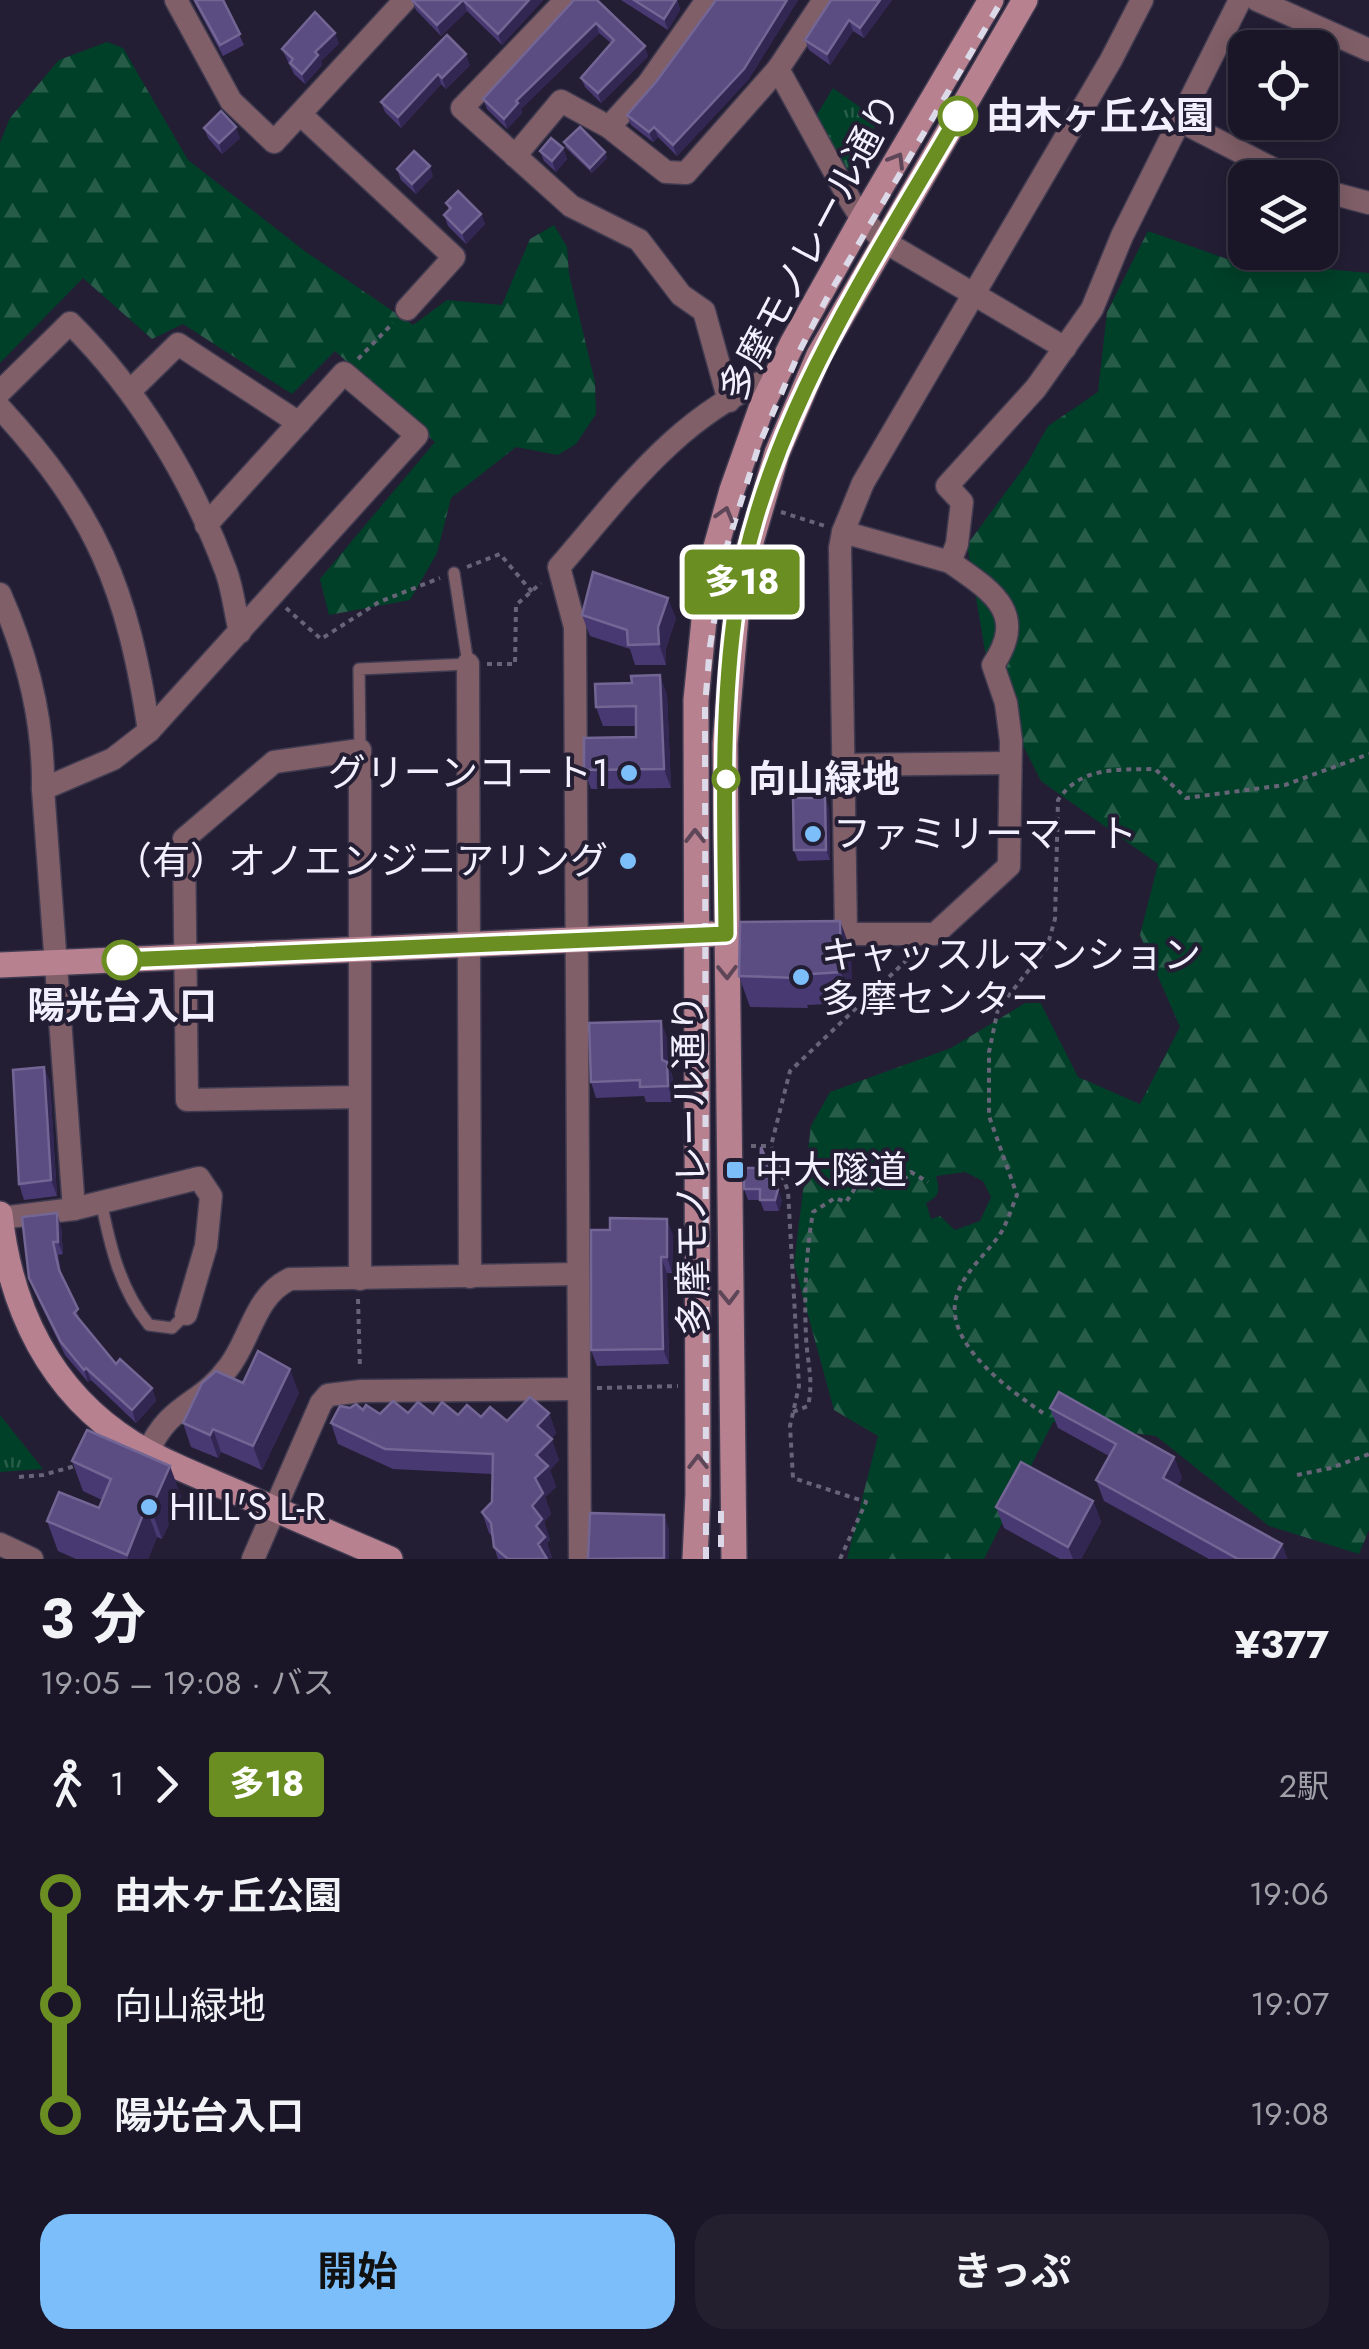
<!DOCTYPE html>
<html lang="ja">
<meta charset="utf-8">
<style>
:root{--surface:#1a1627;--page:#231f2f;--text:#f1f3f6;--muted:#9f9fa7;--line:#383544;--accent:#7cbef9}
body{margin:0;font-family:Jost,"Noto Sans JP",sans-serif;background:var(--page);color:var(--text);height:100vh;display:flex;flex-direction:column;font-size:38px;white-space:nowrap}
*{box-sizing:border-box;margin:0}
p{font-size:32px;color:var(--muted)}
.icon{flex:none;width:55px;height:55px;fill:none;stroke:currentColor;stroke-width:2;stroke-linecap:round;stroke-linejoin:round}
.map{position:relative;height:1559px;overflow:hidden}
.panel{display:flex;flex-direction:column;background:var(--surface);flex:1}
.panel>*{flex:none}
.badge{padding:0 20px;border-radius:8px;font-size:35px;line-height:65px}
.fabs{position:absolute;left:1228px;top:30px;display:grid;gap:20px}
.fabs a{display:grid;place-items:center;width:110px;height:110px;border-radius:20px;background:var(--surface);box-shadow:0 5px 25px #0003,0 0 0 2px var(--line);font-size:50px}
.map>.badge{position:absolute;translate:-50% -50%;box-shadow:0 0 0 5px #fff}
.legs{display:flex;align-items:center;gap:15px;height:110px;padding:0 40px;font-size:32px}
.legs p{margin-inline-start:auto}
.overview{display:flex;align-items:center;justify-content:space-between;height:170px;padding:0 40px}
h1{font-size:55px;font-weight:700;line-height:75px}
.primary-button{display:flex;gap:20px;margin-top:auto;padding:20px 40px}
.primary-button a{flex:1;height:115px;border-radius:30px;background:var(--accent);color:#111;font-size:40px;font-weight:700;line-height:115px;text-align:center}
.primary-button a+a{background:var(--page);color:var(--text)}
ul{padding:0 40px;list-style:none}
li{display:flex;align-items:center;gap:35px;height:110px;font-size:38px}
li i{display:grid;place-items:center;width:15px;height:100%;margin:0 12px;background:currentColor}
li i::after{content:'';width:25px;height:25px;margin:-12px;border:8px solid;border-radius:50%;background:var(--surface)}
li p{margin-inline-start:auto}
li:first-child i{background:linear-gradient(#0000 50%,currentColor 0)}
li:last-child i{background:linear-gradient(currentColor 50%,#0000 0)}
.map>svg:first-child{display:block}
</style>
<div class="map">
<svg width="1369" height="1559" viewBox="0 0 1369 1559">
<defs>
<pattern id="forest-firs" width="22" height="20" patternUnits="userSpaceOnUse" patternTransform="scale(2.5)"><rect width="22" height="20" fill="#004028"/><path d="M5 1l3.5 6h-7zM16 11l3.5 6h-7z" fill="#265c48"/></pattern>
<pattern id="park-tufts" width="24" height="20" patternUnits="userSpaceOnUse" patternTransform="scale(2.5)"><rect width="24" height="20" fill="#004028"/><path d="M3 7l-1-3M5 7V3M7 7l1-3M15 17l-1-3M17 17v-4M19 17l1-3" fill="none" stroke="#265c48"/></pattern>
</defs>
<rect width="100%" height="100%" fill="#231e34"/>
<!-- forest -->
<g fill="url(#forest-firs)" fill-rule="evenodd">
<path d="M107,42L123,48L188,160L306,252L413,325L447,300L502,305L530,239L554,225L567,247L569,274L595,382L596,414L576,444L558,455L516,447L451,498L437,553L410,600L329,615L320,579L435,442L335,351L292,394L183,324L152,339L83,278L0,363V143L10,118L59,60Z"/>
<path d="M1148,231L1230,260L1369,273V1530L1359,1554L1269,1526L1156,1436L1053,1422L984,1559H847L878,1436L834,1410L794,1264L811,1126L830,1092L951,1048L1037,996L1078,1077L1140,1104L1180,1027L1140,935L1158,864L1041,781L990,680L967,545L1028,462L1048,426L1098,392L1107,312ZM965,1172L983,1181L991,1197L980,1221L955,1230L940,1216L931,1219L926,1203C940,1195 940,1192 936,1176Z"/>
</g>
<!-- park -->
<g fill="url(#park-tufts)">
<path d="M833,88L878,120L861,152L857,168L845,169L816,116Z"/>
<path d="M0,1415L43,1469L0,1472Z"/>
</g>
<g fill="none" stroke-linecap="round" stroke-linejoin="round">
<defs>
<g id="lane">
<path d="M360,750L359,669L468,664L454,573"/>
<path d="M101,1201C110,1246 120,1289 149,1325L172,1328L186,1314"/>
</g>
<g id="street">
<path d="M176,0L231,101L274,142L405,0"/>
<path d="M566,0L462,108L571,206L639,240L681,295L704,311L729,401"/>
<path d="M1257,0L1369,50"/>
<path d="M778,69L850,200L862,219L885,242L1065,348"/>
<path d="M300,114L454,257L407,309"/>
<path d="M1180,121L1291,178"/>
<path d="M609,127L648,84L707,0"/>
<path d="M515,156L561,101L609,127L666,172L686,173L778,69L824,0"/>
<path d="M1320,190L1369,203"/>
<path d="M130,391L178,344L299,423"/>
<path d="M0,392L70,323C139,391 192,480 226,571C233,590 235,612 240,632"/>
<path d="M0,408C97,513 128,590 149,731"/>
<path d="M843,532L950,562L957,544L962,502L947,486L1036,388L1092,309L1122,236L1240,0"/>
<path d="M0,594C28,657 44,720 43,789L74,1209"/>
<path d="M468,664L470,1277"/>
<path d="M843,765L1008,763"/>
<path d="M43,789L113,759L149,731L417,435L344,373L206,525"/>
<path d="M830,934H935L1009,866L1011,741L1006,703L993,665C1029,612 990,590 950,562"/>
<path d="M846,934L840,548L843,532L863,483L1111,60L1142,0"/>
<path d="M360,1097L187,1100L184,839L274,762L360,750V1279"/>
<path d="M0,1218L74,1209L199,1178L211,1196L206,1246L186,1314"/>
<path d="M148,1452C169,1403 200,1406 228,1368C251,1339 254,1296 290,1279L577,1274"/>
<path d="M0,1544L32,1559"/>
<path d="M253,1559L321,1403L328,1395L361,1391L578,1389"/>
<path d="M580,1559L575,627L559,567C625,491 679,414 776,376"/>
</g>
<g id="secondary">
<path d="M0,965L711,934"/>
<path d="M0,1214C10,1308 50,1392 132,1443C165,1463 201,1477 236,1492C287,1515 339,1537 390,1559"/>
<path d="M695,1559L698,1494L696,700L706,600L716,547L732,490L763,403L793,342L862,219L991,0"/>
<path d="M734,1559L725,744L737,604L748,552L777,453L819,355L1025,0"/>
</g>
</defs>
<!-- lane casing -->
<use href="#lane" stroke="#403b50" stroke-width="14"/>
<!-- street casing -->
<use href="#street" stroke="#403b50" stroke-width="25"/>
<!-- secondary casing -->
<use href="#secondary" stroke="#403b50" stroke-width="28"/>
<!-- path -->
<g stroke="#686478" stroke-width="4" stroke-dasharray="5 5" stroke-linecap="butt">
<path d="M358,359L393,323"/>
<path d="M781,512L825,526"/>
<path d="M467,567L500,554L532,592"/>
<path d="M286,608L321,639L379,602L440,578"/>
<path d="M487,664H515L516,605L541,583"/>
<path d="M751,1146H771"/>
<path d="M358,1299L360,1369"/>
<path d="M597,1388L678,1386"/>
<path d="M793,1412L808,1406C814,1379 807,1363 806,1336C804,1294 806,1253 813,1212L835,1198L846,1202L858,1184L880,1177L882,1189L897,1186L911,1172L928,1182"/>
<path d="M1043,1413C1011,1391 941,1342 957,1295C965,1270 989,1252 1002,1231C1008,1220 1012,1207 1017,1195L989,1116V1052L998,1009L1047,947L1055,919L1058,800C1081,766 1117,770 1155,769L1186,798L1285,785L1369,754"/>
<path d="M1297,1475L1331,1468L1369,1454"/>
<path d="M19,1477L43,1475L75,1466"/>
<path d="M840,1559L866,1502L793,1478L790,1426L799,1386L788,1191L771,1146L790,1071L911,956"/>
</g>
<!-- lane -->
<use href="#lane" stroke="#815f68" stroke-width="11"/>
<!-- street -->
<use href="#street" stroke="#815f68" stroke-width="22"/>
<!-- secondary -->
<use href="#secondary" stroke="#b78190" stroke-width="25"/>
<!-- rail -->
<g stroke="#dcdae9" stroke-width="6" stroke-dasharray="12 12" stroke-linecap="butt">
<path d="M721,1511V1559"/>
<path d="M706,1559L705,705L710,646L726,549L759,445L801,348L828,296L1002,0"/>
</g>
</g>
<!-- wall -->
<g fill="#493972">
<path d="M193,0H223L244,45L223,56Z"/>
<path d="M412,0H543L502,45L467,11L441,36L416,10Z"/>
<path d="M574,0L648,56L601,103L585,87L581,78L611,43L599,33L521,109L522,113L507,129L487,109L483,99Z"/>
<path d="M621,0H677L680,10L668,30Z"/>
<path d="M716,0H798L748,80L677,156L658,137L653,142L631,125L627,115L656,82Z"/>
<path d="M831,0H892L864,38L853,31L830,65L809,50L805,40Z"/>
<path d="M447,35L470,65L446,89L441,84L401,128L385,112L381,102Z"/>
<path d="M339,43L321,61L322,65L305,84L294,74L282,49Z"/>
<path d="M204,128L240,138L222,154L208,138Z"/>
<path d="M564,142L605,152L607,158L592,173L566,148Z"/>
<path d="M563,148L567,159L556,172L544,161L540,151Z"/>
<path d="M397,169L433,176L416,194L401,180Z"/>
<path d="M446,203L481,214L485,224L466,244L448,226L444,215L449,210Z"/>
<path d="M582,615L676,618L666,648V665H635L630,649L590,636Z"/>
<path d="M667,694L671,788L591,789L584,770L636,737V726H603L596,707Z"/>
<path d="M825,798L829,809L830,860L798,861L794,850Z"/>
<path d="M840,921L851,951L852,1003L807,1005L808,1008L750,1007L739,976Z"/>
<path d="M667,1037L668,1064L673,1078V1102H646L644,1096L596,1098L591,1082Z"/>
<path d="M44,1067L50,1083L57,1196L24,1200L19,1184Z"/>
<path d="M744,1168L782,1200L779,1211H764L760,1200H748L744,1189Z"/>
<path d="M61,1226L63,1254L58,1255L62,1277L81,1322L116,1364L152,1388L156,1401L136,1423L91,1380L88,1382L65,1355L34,1291L29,1278Z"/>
<path d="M673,1235L672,1273H667L669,1364L597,1366L591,1350Z"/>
<path d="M243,1383L299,1393L262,1470L221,1452L218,1458L191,1447L183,1423Z"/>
<path d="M1050,1408L1174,1457L1182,1478L1177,1486L1282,1544L1287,1559H1209L1104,1501L1096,1480L1109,1456L1058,1428Z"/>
<path d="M363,1410L380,1414H433L481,1417L507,1421L549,1413L556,1433L551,1439L559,1460L550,1470L556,1487L545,1497L551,1514L544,1522L550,1540L547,1543L552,1558L498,1559L494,1547L493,1537L489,1533L482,1512L492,1502V1474L393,1469L338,1444L331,1423Z"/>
<path d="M72,1461L181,1496L162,1539L157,1537L148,1559H76L58,1551L47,1521L99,1508L102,1500L83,1491Z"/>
<path d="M1093,1501L1101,1522L1081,1559H1060L1004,1528L996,1507Z"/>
</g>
<!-- shaded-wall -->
<g fill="#322653">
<path d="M463,0L467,11L441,36L437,25Z"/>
<path d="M529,0H543L502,45L498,34Z"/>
<path d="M676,0L680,10L668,30L664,19Z"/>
<path d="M787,0H798L748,80L677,156L673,145Z"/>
<path d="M880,0H892L864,38L860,28Z"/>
<path d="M849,20L853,31L830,65L827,54Z"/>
<path d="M596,23L599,33L521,109L522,113L507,129L504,119L516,101Z"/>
<path d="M335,33L339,43L321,61L322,65L305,84L302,74L315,52Z"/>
<path d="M645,46L648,56L601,103L598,93Z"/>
<path d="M466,54L470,65L446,89L442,78Z"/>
<path d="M438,74L441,84L401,128L398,117Z"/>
<path d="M236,127L240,138L222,154L219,143Z"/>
<path d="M654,127L658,137L653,142L649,132Z"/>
<path d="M563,148L567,159L556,172L552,161Z"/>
<path d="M605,152L607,158L592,173L590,168Z"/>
<path d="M430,166L433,176L416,194L412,184Z"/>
<path d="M481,214L485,224L466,244L462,233Z"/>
<path d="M668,598L676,618L666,648V665L659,644L658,627Z"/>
<path d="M660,675L667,694L671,788L664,769Z"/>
<path d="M825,798L829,809L830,860L826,850Z"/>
<path d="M840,921L851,951L852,1003L841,972Z"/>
<path d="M661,1021L667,1037L668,1064L673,1078V1102L668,1086L662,1060Z"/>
<path d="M44,1067L50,1083L57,1196L51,1180Z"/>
<path d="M778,1189L782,1200L779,1211L775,1200Z"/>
<path d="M57,1213L61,1226L63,1254L58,1242Z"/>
<path d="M667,1219L673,1235L672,1273L667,1257Z"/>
<path d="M661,1257L667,1273L669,1364L663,1349Z"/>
<path d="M86,1368L91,1380L88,1382L84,1370Z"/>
<path d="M290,1369L299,1393L262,1470L253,1446Z"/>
<path d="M152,1388L156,1401L136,1423L132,1410Z"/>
<path d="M549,1413L556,1433L544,1446L537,1426Z"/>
<path d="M213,1429L221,1452L218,1458L210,1435Z"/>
<path d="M552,1439L559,1460L550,1470L556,1487L545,1497L551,1514L544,1522L550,1540L547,1543L552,1558L543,1559L538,1544L532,1506L536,1455Z"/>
<path d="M1174,1457L1182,1478L1170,1499L1163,1478Z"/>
<path d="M170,1466L181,1496L162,1539L151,1509Z"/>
<path d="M1093,1501L1101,1522L1081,1559H1073L1068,1547Z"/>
<path d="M146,1507L157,1537L148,1559H128L127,1555Z"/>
<path d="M664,1515L669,1528V1559H663Z"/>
<path d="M1282,1544L1287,1559H1273Z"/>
</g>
<!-- building -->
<g fill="#5b4c81" stroke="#736695" stroke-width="2.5">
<path d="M195,0H223L240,34L220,45Z"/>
<path d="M412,0H463L437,25Z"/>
<path d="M463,0H529L498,34Z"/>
<path d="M574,0H597L645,46L598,93L581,78L614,40L596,23L516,101L518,103L504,119L483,99Z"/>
<path d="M634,0H676L664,19Z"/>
<path d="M716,0H787L744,69L673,145L654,127L649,132L627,115L656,82Z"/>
<path d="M831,0H880L860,28L849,20L827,54L805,40Z"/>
<path d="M315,12L335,33L315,52L318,55L302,74L290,63L293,59L282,49Z"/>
<path d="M447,35L466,54L442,78L438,74L398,117L381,102Z"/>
<path d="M221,111L236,127L219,143L204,128Z"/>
<path d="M580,127L605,152L590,168L564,142Z"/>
<path d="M551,138L563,148L552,161L540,151Z"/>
<path d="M414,151L430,166L412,184L397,169Z"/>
<path d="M458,191L481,214L462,233L444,215L451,208L446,203Z"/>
<path d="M593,572L668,598L658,627L659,644L628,645L627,630L582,615Z"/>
<path d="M660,675L664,769L584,770V738L636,737V706L596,707L595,684L632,683L631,676Z"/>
<path d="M793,798H825L826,850H794Z"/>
<path d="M840,921L841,972L796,975L797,978L739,976L740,922Z"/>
<path d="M661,1021L662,1060L667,1062L668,1086L640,1087V1080L591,1082L589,1023Z"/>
<path d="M44,1067L51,1180L19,1184L13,1070Z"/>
<path d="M761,1147L778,1189L775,1200H760V1189H744V1168H760Z"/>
<path d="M57,1213L58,1242H53L59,1270L78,1309L74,1313L116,1364L120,1359L152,1388L132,1410L86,1368L84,1370L61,1342L29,1278L22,1217Z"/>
<path d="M610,1218L667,1219V1257H661L663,1349L591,1350V1230H610Z"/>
<path d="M258,1351L290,1369L253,1446L213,1429L210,1435L183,1423L202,1383L216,1371L243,1383Z"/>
<path d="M1059,1392L1174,1457L1163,1478L1282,1544L1273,1559H1238L1096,1480L1116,1444L1050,1408Z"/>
<path d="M530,1397L549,1413L537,1426L552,1439L536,1455L548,1466L535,1478L543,1493L532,1506L542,1519L536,1526L545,1537L538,1544L547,1559H508L494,1547L491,1523L482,1512L492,1502L493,1454L385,1449L331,1423L340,1406L350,1408L356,1404L363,1410L366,1405L380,1414L393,1401L408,1413L418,1402L433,1414L442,1402L458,1415L467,1405L481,1417L490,1407L507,1421Z"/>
<path d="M87,1430L170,1466L151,1509L146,1507L127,1555L47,1521L59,1492L99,1508L111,1479L72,1461Z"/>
<path d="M1021,1462L1093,1501L1068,1547L996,1507Z"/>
<path d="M590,1513L664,1515V1558L588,1559Z"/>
</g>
<!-- one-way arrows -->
<defs><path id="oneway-chevron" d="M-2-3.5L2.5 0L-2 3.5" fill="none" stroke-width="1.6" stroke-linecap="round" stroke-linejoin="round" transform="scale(2.5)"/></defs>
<g stroke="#5e4659">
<use href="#oneway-chevron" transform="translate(897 160) rotate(-59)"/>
<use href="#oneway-chevron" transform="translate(725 514) rotate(-74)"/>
<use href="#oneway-chevron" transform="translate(695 836) rotate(-90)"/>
<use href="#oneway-chevron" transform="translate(727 972) rotate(89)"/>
<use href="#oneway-chevron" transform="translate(729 1297) rotate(89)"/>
<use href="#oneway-chevron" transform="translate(698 1462) rotate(-90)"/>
</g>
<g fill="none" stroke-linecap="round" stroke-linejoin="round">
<defs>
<path id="line-1" d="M122,960L726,934C725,825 720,714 736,606C764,424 868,272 958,116"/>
</defs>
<!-- line-1 casing -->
<use href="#line-1" stroke="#fff" stroke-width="22"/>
<!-- line-1 -->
<use href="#line-1" stroke="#6b8e23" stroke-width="15"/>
</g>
<!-- markers -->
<g fill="#fff" stroke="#6b8e23" stroke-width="5">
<circle cx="958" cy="116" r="18"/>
<circle cx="726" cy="779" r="12"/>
<circle cx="122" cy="960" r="18"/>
</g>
<g fill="#7cbef9" stroke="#231e34" stroke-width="4">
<circle cx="629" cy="773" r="10"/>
<circle cx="813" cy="834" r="10"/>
<circle cx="628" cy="861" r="10"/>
<circle cx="801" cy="977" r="10"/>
<rect x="725" y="1160" width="20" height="20" rx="5"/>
<circle cx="149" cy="1507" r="10"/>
</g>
<g text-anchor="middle" stroke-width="8" stroke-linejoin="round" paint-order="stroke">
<!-- stop labels -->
<g font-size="38" font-weight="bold" fill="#f2f0ff" stroke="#231e34" text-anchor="start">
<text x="986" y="129">由木ヶ丘公園</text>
<text x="748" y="792">向山緑地</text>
<text x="122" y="1019" text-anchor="middle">陽光台入口</text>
</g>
<!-- street labels -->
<g font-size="38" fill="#f2f0ff" stroke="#231e34">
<text transform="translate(810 247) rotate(-62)" y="13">多摩モノレール通り</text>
<text transform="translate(691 1165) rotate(-91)" y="13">多摩モノレール通り</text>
</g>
<!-- poi labels -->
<g font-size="38" fill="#f2f0ff" stroke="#231e34" text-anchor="start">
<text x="609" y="786" text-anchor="end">グリーンコート1</text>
<text x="833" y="847">ファミリーマート</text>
<text x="608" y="874" text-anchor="end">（有）オノエンジニアリング</text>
<text x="821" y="968">キャッスルマンション<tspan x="821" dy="44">多摩センター</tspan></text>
<text x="755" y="1183">中大隧道</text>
<text x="169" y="1520">HILL'S L-R</text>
</g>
</g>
</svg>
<div class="fabs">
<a><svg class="icon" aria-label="locate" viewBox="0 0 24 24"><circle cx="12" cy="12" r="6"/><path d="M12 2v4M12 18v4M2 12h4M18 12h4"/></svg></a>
<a><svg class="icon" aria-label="layers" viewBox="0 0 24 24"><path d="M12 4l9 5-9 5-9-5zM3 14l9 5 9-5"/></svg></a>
</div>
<b class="badge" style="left:742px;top:582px;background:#6b8e23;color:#fff">多18</b>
</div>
<section class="panel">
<div class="overview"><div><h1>3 分</h1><p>19:05 – 19:08 · バス</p></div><b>¥377</b></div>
<div class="legs"><svg class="icon" aria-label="walk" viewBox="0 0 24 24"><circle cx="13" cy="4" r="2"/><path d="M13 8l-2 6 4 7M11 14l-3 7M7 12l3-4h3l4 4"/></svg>1<svg class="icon" aria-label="forward" viewBox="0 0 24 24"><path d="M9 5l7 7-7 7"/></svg><b class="badge" style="background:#6b8e23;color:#fff">多18</b><p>2駅</p></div>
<ul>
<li><i style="color:#6b8e23"></i><b>由木ヶ丘公園</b><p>19:06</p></li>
<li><i style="color:#6b8e23"></i><span>向山緑地</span><p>19:07</p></li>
<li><i style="color:#6b8e23"></i><b>陽光台入口</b><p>19:08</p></li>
</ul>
<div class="primary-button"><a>開始</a><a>きっぷ</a></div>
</section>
